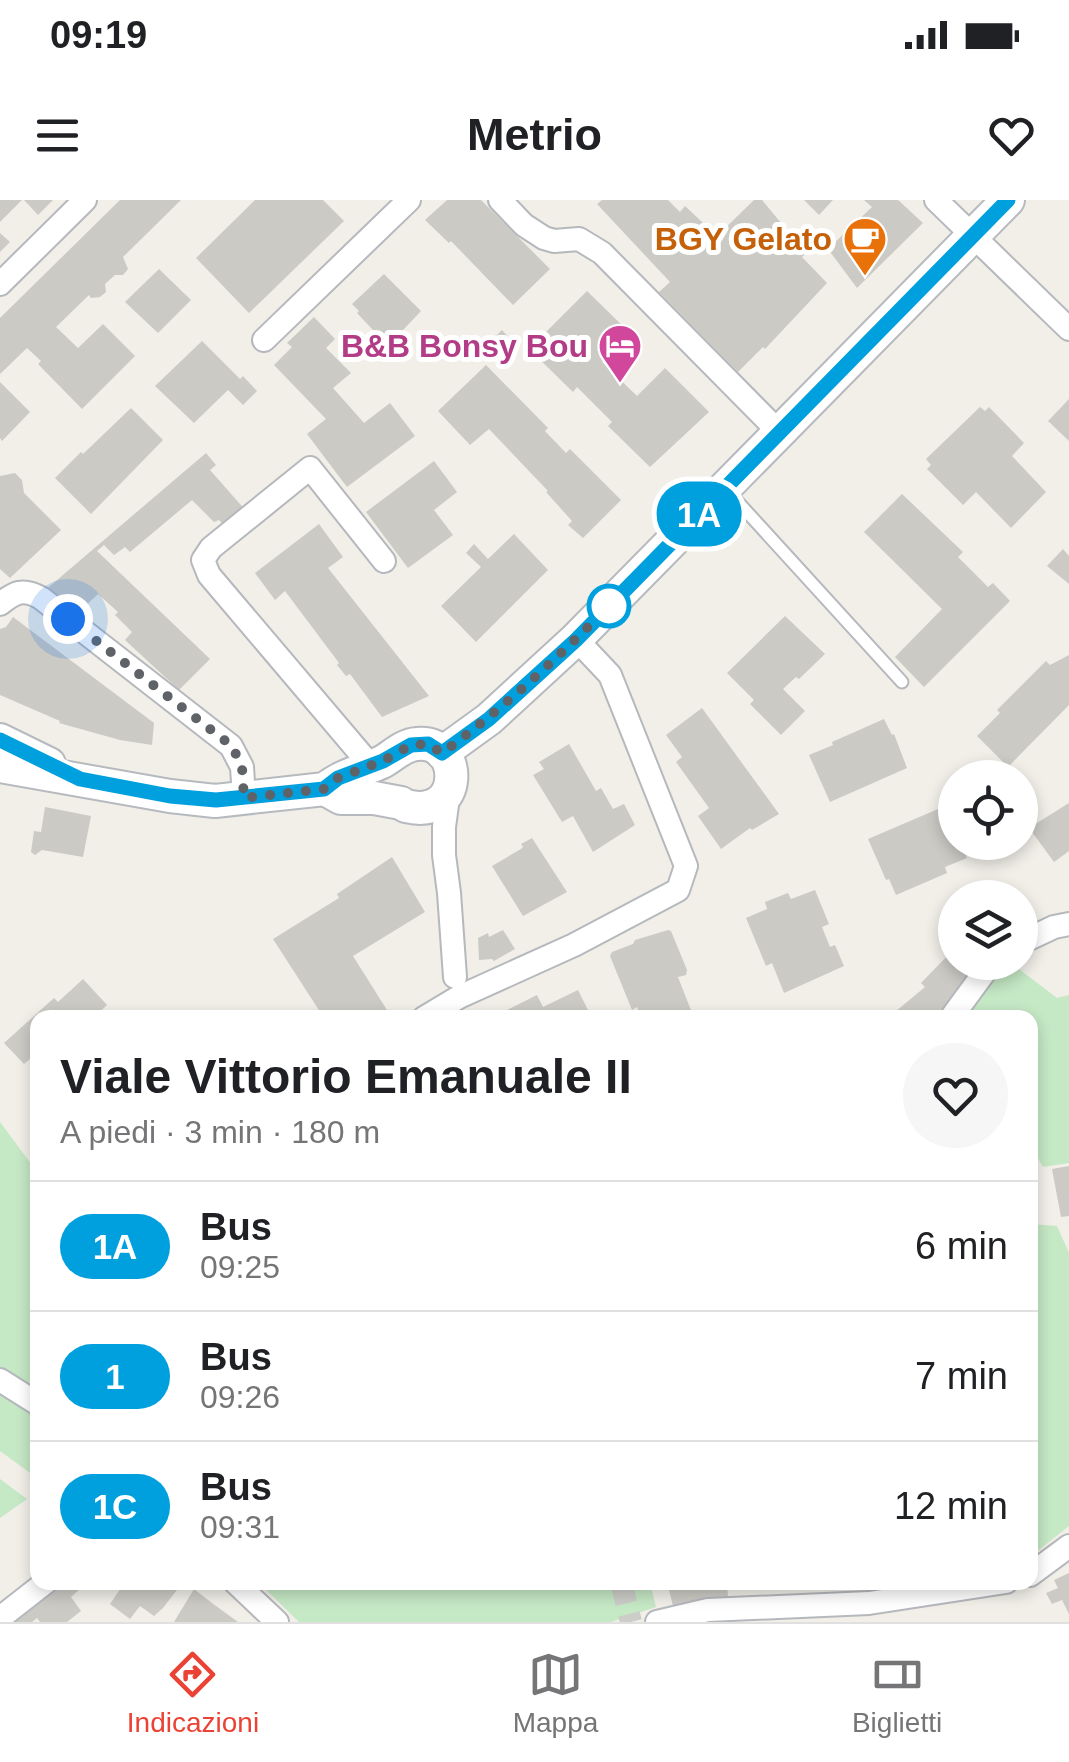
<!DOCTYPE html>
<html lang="it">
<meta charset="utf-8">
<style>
:root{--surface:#fff;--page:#f6f6f6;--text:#202124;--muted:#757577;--line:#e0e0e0;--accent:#ea4335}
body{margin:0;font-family:Arial,sans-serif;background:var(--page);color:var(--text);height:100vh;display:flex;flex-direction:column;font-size:38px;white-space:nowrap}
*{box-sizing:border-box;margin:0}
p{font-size:32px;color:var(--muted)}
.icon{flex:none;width:55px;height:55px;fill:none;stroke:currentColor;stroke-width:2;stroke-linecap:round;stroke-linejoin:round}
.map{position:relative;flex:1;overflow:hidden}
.drawer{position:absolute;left:30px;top:810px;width:1008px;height:580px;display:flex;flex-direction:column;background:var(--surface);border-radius:20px;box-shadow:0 5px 15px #0003}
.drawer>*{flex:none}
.badge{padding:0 20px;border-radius:32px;font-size:35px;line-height:65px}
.controls{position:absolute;left:938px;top:560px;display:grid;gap:20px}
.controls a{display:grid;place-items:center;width:100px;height:100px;border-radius:50%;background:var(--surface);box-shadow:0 5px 15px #0003;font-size:50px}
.you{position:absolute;width:50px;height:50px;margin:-25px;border:8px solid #fff;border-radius:50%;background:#1a73e8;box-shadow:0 0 0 15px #1a73e833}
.map>.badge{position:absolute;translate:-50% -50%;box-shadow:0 0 0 5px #fff}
.round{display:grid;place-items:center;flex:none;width:105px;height:105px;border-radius:52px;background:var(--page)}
.head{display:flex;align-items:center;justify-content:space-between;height:170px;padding:0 30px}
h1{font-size:48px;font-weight:700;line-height:75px}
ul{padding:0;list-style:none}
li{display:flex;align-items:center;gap:30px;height:130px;padding:0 30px;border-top:2px solid var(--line)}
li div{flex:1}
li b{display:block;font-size:38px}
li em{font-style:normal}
li .badge{min-width:110px;font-weight:700;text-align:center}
.status{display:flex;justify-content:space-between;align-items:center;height:70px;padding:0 50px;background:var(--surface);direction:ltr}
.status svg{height:28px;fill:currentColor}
header{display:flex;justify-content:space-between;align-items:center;height:130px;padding:0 30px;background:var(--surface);font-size:45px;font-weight:700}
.tabs{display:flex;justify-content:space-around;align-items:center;height:140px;border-top:2px solid var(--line);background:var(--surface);font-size:28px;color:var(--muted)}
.tabs a{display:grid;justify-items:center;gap:5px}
.tabs .selected{color:var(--accent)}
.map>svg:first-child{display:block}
</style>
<div class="status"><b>09:19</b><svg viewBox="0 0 49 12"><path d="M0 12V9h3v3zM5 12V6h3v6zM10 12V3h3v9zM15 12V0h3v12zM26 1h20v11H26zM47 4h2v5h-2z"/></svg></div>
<header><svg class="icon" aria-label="menu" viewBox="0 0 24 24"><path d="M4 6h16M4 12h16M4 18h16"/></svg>Metrio<svg class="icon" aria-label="heart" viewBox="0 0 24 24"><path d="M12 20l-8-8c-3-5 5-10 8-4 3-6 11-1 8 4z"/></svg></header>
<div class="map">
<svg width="1069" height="1422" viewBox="0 0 1069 1422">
<rect width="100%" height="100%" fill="#f1efe8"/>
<!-- green -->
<g fill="#c5e8c5">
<path d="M1000,763H1011L1057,798L1069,795V963L1043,967L1030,944V818H957Z"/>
<path d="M0,922L37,972V1278L0,1251Z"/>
<path d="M1030,1024L1057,1026L1069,1053V1326L1030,1357Z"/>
<path d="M0,1279L27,1299L0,1318Z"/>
<path d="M259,1383H650L656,1407L611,1422H299Z"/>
</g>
<!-- building -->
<g fill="#cccac5">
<path d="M0,0H22L0,22Z"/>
<path d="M24,0H53L38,15Z"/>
<path d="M120,0H181L123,57L128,69L123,75H115L105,84L106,92L100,97L91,98L89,95L56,127L78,148L103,124L135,156L82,209L38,164L41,161L27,148L0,174V118Z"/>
<path d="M255,0H323L344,21L249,113L196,58Z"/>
<path d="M447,0H481L550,69L513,105L451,41L449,43L425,20Z"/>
<path d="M602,0H668L680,12L685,6L717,36L754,0H762L806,53L802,57L827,83L765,149L763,147L738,172L659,92L670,82L597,4Z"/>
<path d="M804,0H833L819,15Z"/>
<path d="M864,0H898L923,23L857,88L828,49L872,7Z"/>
<path d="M0,33L10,42L0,52Z"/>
<path d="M159,69L191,100L158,133L125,102Z"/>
<path d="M384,74L421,111L388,146L357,113L359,111L352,104Z"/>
<path d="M587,91L631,134L602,162L637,196L665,168L709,212L650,267L608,226L612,222L577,187L573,192L529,149Z"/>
<path d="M314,117L335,139L326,148L351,173L333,188L364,223L390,203L415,236L347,287L307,234L326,219L274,165L292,147L287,143Z"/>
<path d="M502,130L510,139L498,151L490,142Z"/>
<path d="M202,141L240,179L243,176L257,191L243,205L228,190L194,223L155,186Z"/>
<path d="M486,165L548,228L545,231L566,253L570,249L621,300L583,338L568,325L572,321L546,292L548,291L489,229L470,245L438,211Z"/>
<path d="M0,182L30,212L2,241L0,238Z"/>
<path d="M1069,199V241L1048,221Z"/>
<path d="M980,207L985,211L989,207L1024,243L1012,256L1046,292L1011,328L976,292L963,305L927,269L931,265L926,259Z"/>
<path d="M131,208L163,240L91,314L55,278L81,252L83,254Z"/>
<path d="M206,253L216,265L210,270L247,312L226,328L219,320L214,322L192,300L130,352L125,347L114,355L104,345L97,351L210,459L179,490L125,440L132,432L115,415L118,412L98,394L82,409L87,413L80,421L43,392Z"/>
<path d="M434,261L457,292L434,310L453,335L408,368L366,312Z"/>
<path d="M15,273L22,280L24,293L61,330L10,378L0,369V276Z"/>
<path d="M902,294L963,352L958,357L988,387L993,383L1010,401L924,487L895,457L942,409L864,332Z"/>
<path d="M319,324L343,357L328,368L429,496L382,517L350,474L346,476L337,465L339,463L285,391L275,400L255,373Z"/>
<path d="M514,334L548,370L476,442L441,406L481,367L466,353L474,344L488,359Z"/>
<path d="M1063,349L1069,356V384L1047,366Z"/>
<path d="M785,416L825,454L799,479L796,477L783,489L805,511L781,535L750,504L754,500L727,473Z"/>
<path d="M13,417L154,523L152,545L120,540L59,523L60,521L0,495V429L6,427Z"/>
<path d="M1069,455V505L1008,567L977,536L1000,513L997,510L1046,461L1050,465Z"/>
<path d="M702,508L779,614L752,630L750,628L721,649L698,616L709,608L676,562L682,557L666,535Z"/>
<path d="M884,519L892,535L894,534L907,568L830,602L809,555L833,545L832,542Z"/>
<path d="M569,544L596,591L601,588L613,609L624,604L635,625L593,652L573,616L562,622L533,575L544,569L539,562Z"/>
<path d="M1069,603V651L1054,662L1029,628Z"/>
<path d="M945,606L955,631V642H960L967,658L945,667L947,673L896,695L889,679L886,680L868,639Z"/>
<path d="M45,607L91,616L83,657L42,650L35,655L31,652L34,631L41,632Z"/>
<path d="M532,638L567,692L523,716L492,666L521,649L523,647L521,644Z"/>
<path d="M392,657L425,712L353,756L392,818H324L273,739L339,698L337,694Z"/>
<path d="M815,690L829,724L822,727L830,747L835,745L844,766L784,793L772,763L766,766L746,718L767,709L765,702L788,693L791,699Z"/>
<path d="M503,730L515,749L494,761L492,759L479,760L478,738L488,733L489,737Z"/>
<path d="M668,730L671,731L687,770L686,775L678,777L694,818H641L637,807L632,810L610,756L612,752L633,744L635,740Z"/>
<path d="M955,748V762H983L942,818H902L895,812L925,787L921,783Z"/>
<path d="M83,779L107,805L93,818H38V852L24,864L4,843L54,798L58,802Z"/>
<path d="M578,790L592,818H506L503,812L537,795L543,807Z"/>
<path d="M1069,966V1016L1061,1017L1052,969Z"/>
<path d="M1069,1373V1414L1062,1400L1052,1404L1046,1393L1058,1388L1054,1380Z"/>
<path d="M59,1382H75L80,1389L71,1397L81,1411L67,1422H40L37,1418L32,1422H7Z"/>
<path d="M125,1382H183L163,1408L154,1416L140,1406L130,1419L110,1404Z"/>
<path d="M667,1382H727L728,1397L703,1398L673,1406Z"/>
<path d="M194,1389L212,1403L238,1422H174Z"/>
</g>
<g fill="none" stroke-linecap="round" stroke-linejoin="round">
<!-- street-tunnel -->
<path stroke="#ccccc8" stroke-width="22" stroke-dasharray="22 11" stroke-linecap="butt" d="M621,1382L631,1422"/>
<defs>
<path id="lane" d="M726,289L902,482"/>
<g id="street">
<path d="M500,0L524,25L544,38L554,41L579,39L602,53L779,232"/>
<path d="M936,0L1069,129"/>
<path d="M0,84L85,0"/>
<path d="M264,140L409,0"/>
<path d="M0,404C15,392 23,388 41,398L231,546L242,567L244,598"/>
<path d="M371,566L209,375L203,360L211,348L310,268L384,361"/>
<path d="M449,590L444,627V655L449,693L455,777"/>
<path d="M1020,743L1054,727L1069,724"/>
<path d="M424,818L459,797L574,745L678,690L686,666L610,475L576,439"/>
<path d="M951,818L992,762"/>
<path d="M0,1180L38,1204"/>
<path d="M1030,1375L1069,1346"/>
<path d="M235,1382L277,1422"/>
<path d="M0,1418L46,1382"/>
<path d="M657,1422L708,1410L869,1403L1006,1382"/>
</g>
<g id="secondary">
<path d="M0,540L49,564"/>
<path d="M442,553L489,519L576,439L1008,0"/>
<path d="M0,566L170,596L215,601L325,589C342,575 362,571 382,562C393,556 403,545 417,544C464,539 465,621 406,606"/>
<path d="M325,589L341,598H374L401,603"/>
</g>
</defs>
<!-- lane casing -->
<use href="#lane" stroke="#b5b8bc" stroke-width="15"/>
<!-- street casing -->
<use href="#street" stroke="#b5b8bc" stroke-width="26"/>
<!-- secondary casing -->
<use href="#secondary" stroke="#b6babf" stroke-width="36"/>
<!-- lane -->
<use href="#lane" stroke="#fff" stroke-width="11"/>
<!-- street -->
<use href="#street" stroke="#fff" stroke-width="22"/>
<!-- secondary -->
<use href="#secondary" stroke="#fff" stroke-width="32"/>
</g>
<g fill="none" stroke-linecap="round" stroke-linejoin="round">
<defs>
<path id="line" d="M0,540L80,579L170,596L216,600L324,589L338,578L383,561L411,545L428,544L442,553L489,519L576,440L1008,0"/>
</defs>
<!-- line casing -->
<use href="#line" stroke="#fff" stroke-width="22"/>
<!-- line -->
<use href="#line" stroke="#00a0de" stroke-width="15"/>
<!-- walk -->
<path stroke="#5f6368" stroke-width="10" stroke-dasharray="0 18" d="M68,419L232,546L242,567L244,598L324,589L338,578L383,561L411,545L428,544L442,553C505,507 561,455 615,400L609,406"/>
</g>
<!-- icons -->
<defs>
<symbol id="cafe-pin" viewBox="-11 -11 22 30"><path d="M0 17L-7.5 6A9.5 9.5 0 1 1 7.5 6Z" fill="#e8710a" stroke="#fff"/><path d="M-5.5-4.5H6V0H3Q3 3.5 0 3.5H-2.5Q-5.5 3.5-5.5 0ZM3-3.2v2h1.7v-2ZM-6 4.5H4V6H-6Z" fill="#fff"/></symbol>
<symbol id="hotel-pin" viewBox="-11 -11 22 30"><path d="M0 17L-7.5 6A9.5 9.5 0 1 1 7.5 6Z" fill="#d1479c" stroke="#fff"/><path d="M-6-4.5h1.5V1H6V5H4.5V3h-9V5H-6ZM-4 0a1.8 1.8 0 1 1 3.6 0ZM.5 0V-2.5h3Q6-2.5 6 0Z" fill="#fff"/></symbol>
</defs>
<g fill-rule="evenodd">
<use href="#cafe-pin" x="840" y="14" width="50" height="68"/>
<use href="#hotel-pin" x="595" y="121" width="50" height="68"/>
</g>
<!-- markers -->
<circle fill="#fff" stroke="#00a0de" stroke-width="5" cx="609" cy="406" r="20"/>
<g text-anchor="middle" stroke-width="10" stroke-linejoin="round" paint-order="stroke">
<!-- food labels -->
<g font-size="32" font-weight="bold" fill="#c56008" stroke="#fff" text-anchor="end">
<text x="832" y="50">BGY Gelato</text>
</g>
<!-- hotel labels -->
<g font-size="32" font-weight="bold" fill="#b23c85" stroke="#fff" text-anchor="end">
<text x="588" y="157">B&amp;B Bonsy Bou</text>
</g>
</g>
</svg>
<div class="controls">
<a><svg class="icon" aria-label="locate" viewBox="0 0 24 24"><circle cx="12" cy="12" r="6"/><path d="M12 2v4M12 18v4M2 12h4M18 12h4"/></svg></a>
<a><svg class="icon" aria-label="layers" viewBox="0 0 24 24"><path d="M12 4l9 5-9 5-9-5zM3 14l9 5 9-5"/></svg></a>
</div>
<div class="you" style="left:68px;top:419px"></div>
<b class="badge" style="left:699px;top:314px;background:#00a0de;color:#fff">1A</b>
<section class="drawer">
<div class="head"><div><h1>Viale Vittorio Emanuale II</h1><p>A piedi · 3 min · 180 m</p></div><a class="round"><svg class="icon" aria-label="heart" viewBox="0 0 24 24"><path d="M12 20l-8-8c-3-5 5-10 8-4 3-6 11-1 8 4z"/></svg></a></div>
<ul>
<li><span class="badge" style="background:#00a0de;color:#fff">1A</span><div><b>Bus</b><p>09:25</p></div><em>6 min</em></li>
<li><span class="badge" style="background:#00a0de;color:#fff">1</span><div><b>Bus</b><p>09:26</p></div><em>7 min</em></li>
<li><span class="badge" style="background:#00a0de;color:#fff">1C</span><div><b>Bus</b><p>09:31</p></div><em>12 min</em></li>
</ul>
</section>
</div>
<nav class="tabs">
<a class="selected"><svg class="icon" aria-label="directions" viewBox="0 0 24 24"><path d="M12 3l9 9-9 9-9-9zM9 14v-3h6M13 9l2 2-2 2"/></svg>Indicazioni</a>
<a><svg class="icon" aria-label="map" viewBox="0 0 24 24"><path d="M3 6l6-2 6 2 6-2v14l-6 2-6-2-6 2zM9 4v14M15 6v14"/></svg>Mappa</a>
<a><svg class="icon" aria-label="tickets" viewBox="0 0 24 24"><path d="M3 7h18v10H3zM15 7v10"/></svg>Biglietti</a>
</nav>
